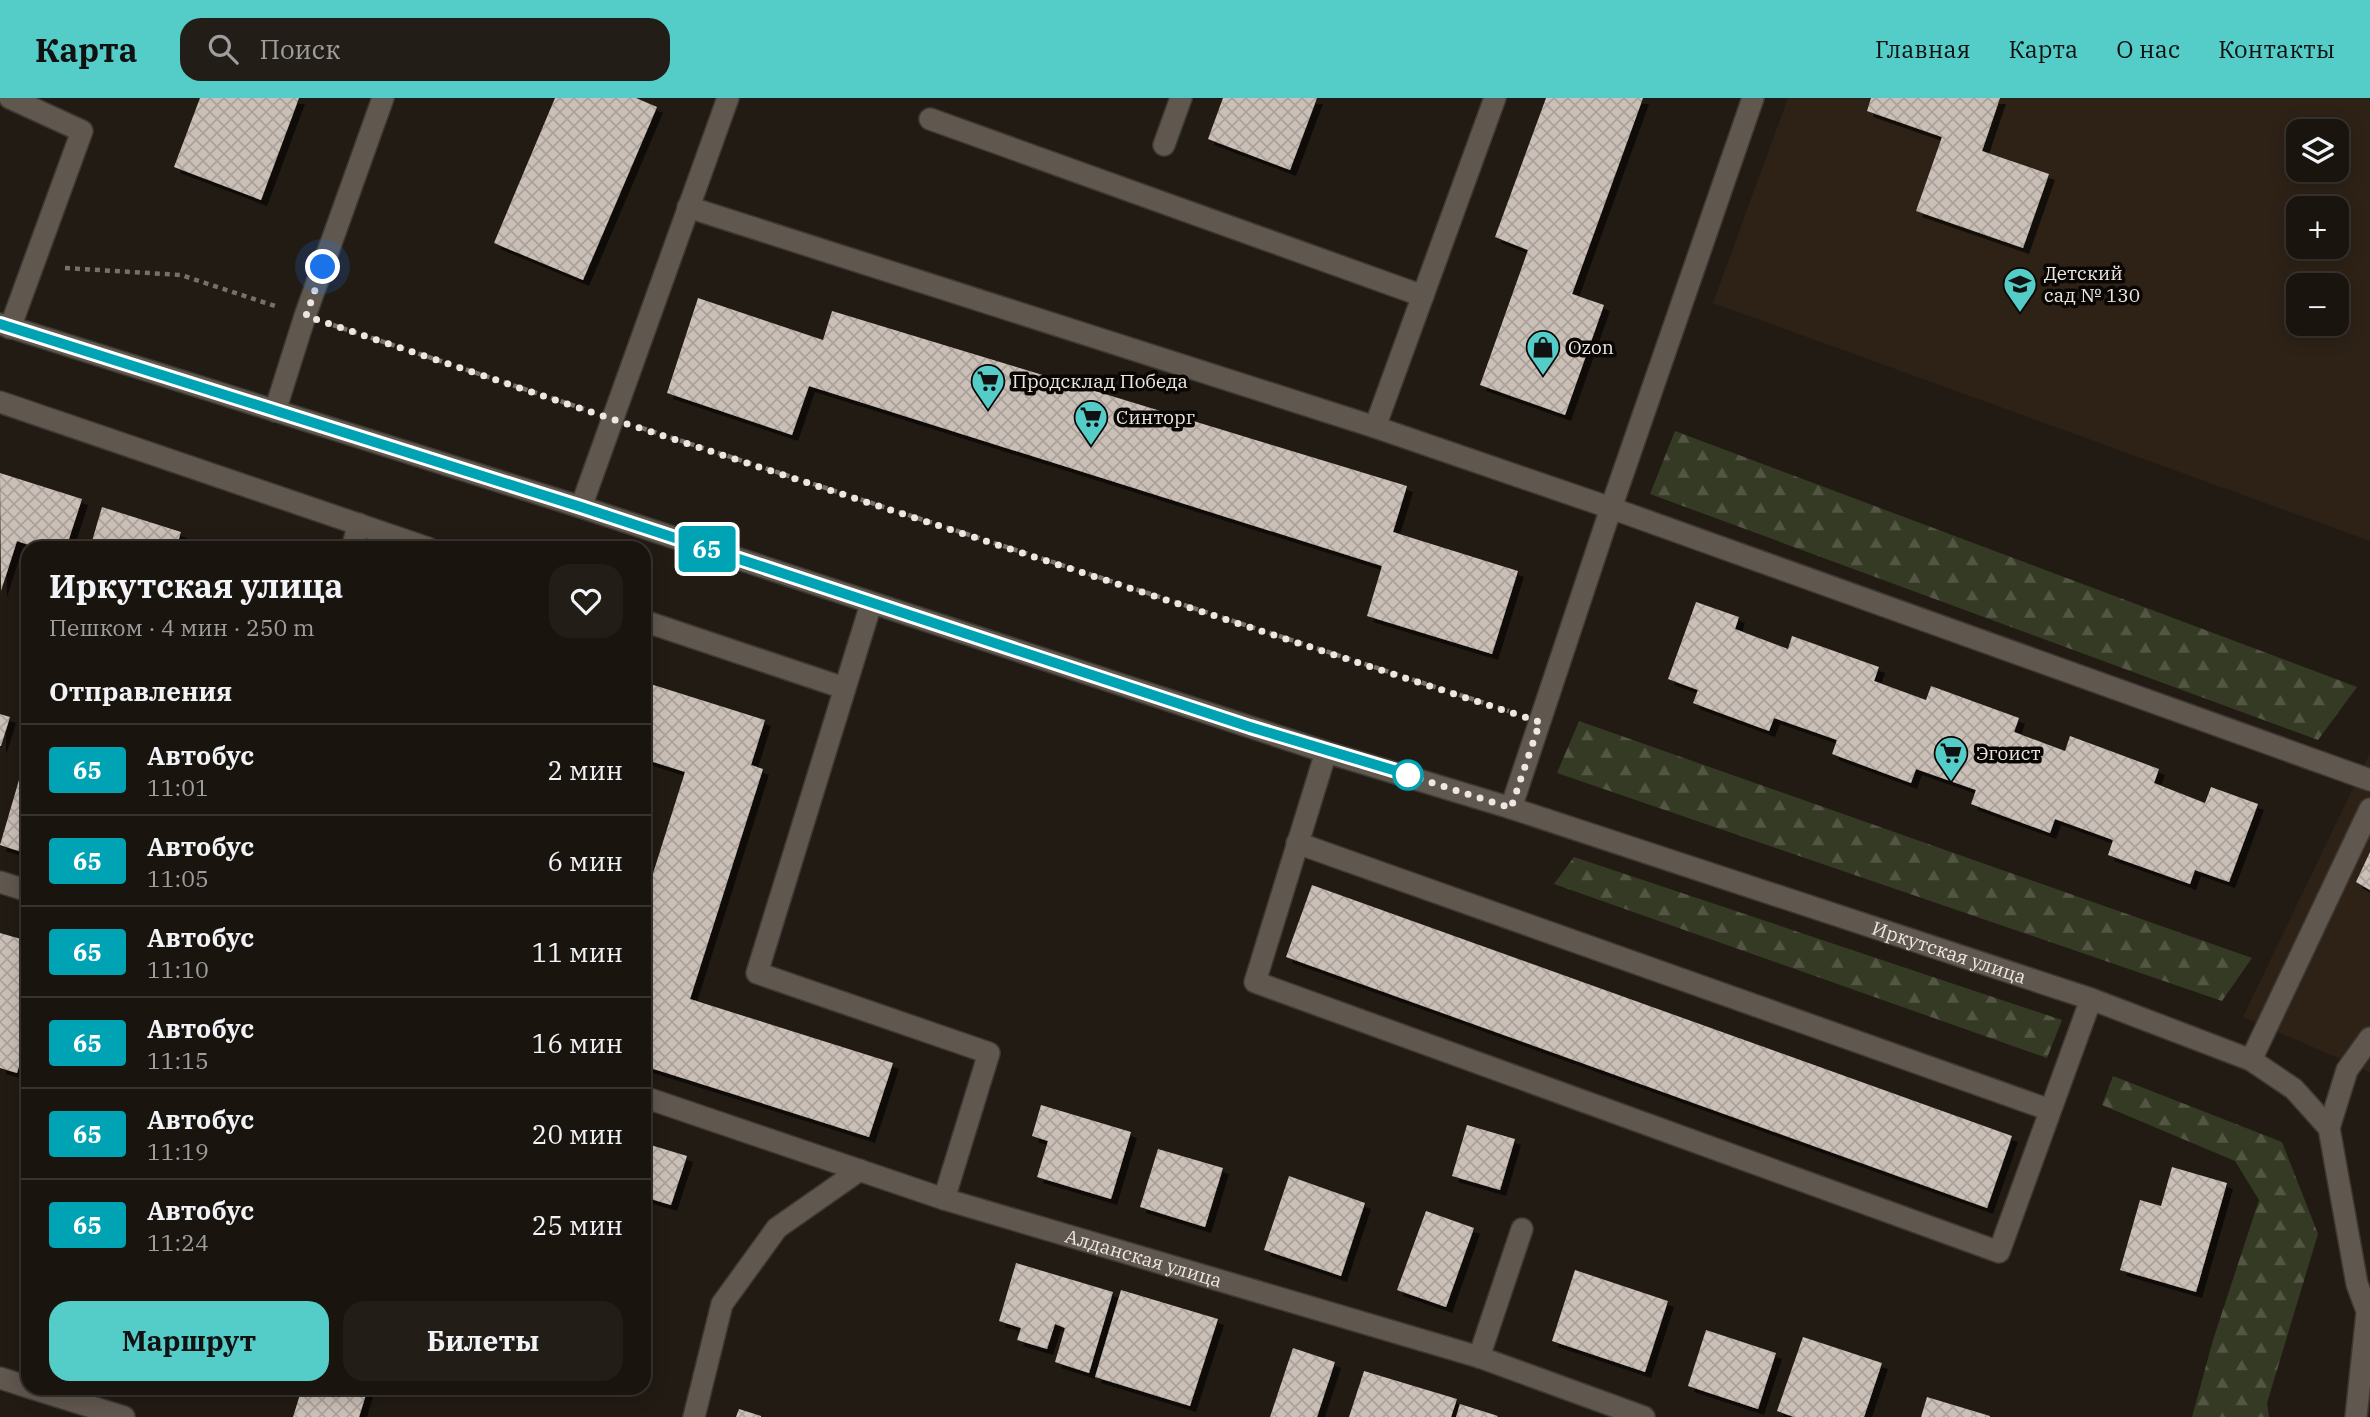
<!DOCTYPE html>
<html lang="ru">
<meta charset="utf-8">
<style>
:root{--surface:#1a140f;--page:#231d18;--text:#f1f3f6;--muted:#9f9e9e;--line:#38332f;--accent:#54cdc8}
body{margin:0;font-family:"IBM Plex Serif",serif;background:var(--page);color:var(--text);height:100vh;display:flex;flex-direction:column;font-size:26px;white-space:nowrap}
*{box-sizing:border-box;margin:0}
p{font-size:23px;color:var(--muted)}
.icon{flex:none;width:38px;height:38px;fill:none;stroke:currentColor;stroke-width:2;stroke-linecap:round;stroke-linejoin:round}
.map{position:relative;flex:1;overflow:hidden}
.side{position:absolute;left:21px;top:443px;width:630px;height:854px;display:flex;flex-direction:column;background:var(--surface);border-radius:21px;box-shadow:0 4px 18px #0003,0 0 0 2px var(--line)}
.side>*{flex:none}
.badge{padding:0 14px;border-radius:5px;font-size:24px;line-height:46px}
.controls{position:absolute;left:2286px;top:21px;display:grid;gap:14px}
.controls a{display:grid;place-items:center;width:63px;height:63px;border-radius:14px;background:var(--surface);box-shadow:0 4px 18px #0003,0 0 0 2px var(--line);font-size:35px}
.you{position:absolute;width:35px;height:35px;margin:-18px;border:5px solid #fff;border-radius:50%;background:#1a73e8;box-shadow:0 0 0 10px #1a73e833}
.map>.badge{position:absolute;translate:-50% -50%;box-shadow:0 0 0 4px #fff}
h2{padding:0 28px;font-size:26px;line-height:63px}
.round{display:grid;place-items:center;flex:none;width:74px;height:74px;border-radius:21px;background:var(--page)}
.overview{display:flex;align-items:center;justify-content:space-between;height:119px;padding:0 28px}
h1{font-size:33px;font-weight:800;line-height:52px}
.action{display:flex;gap:14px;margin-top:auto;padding:14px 28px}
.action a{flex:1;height:80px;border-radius:21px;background:var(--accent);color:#111;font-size:28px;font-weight:800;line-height:80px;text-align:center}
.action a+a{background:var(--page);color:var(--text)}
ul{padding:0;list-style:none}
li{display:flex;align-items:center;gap:21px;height:91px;padding:0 28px;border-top:2px solid var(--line)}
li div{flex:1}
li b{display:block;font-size:26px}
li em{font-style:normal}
li .badge{min-width:77px;font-weight:700;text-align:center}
header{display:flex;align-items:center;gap:42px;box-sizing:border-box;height:98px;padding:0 35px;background:var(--accent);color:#111}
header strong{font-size:33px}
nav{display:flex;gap:38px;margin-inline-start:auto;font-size:24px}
.search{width:490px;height:63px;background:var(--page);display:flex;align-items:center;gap:18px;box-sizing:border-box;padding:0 24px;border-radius:21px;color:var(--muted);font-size:26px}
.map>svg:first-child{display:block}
</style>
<header>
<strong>Карта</strong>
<div class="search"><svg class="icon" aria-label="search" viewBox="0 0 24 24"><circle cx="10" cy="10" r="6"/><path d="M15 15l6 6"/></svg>Поиск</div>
<nav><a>Главная</a><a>Карта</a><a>О нас</a><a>Контакты</a></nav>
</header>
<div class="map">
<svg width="2370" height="1319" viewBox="0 0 2370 1319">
<defs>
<pattern id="forest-firs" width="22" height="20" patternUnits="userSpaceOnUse" patternTransform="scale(1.75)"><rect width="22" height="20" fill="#343a23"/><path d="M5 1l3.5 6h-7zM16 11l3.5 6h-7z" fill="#525643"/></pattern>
<pattern id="building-cross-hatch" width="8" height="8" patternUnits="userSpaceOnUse" patternTransform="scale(1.75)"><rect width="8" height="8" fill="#cbc0b7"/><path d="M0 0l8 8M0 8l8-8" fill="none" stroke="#aaa19a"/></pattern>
<filter id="shadow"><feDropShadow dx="6" dy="6" stdDeviation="0" flood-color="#0009"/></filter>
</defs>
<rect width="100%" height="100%" fill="#221b14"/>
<!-- built -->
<g fill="#2e2217" fill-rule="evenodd">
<path d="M1788,0H2370V443L1713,205ZM2298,33H2336V72H2298ZM2298,110H2336V149H2298ZM2298,187H2336V226H2298Z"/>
<path d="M2370,655V974L2243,919Z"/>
</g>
<!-- forest -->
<g fill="url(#forest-firs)">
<path d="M1675,333L2357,589L2318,642L1650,396Z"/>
<path d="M1579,623L2252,860L2222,903L1557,675Z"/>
<path d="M1574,759L2062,922L2047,960L1554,786Z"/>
<path d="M2113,978L2282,1044L2318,1136L2267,1305L2269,1319H2192L2213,1242L2259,1102L2235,1063L2102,1007Z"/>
</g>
<!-- building -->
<g fill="url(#building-cross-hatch)" filter="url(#shadow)">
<path d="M200,0H299L261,102L174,69Z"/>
<path d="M555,0H636L657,9L583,182L494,145Z"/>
<path d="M1223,0H1317L1290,72L1208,41Z"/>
<path d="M1546,0H1643L1572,196L1604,207L1565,317L1480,287L1528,152L1495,139Z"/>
<path d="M1871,0H2000L1982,53L2049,76L2023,150L1916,113L1942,39L1867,13Z"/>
<path d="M698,200L823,242L832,213L1407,388L1393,434L1518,473L1492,556L1367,518L1382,468L809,288L792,337L667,295Z"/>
<path d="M0,375L82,401L66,450H38L17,443L1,493Z"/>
<path d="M102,409L181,434L176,450H90Z"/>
<path d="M1696,504L1739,519L1735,531L1788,551L1792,538L1879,569L1874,583L1926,602L1931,588L2019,620L2014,634L2065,653L2070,638L2159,671L2154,685L2205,705L2211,689L2258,706L2229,784L2195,772L2190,786L2108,757L2113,742L2055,721L2050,735L1971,706L1976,692L1916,671L1911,685L1832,656L1837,642L1774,620L1769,633L1693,605L1698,592L1668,581Z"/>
<path d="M644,584L765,622L751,667L763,671L690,901L893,965L869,1039L644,968V804L685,674L644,661Z"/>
<path d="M0,616L10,619L1,648H0Z"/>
<path d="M19,682L28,685V756L0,747Z"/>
<path d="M2370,754V792L2356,784Z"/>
<path d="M1312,787L2012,1038L1987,1110L1286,859Z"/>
<path d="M0,835L28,843V936L17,975L0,970Z"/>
<path d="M1041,1007L1131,1034L1111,1101L1037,1079L1048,1043L1032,1038Z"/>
<path d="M1467,1027L1515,1041L1500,1092L1452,1078Z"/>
<path d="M644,1045L687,1058L671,1107L644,1099Z"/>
<path d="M1158,1051L1223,1070L1205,1129L1140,1109Z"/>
<path d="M2172,1069L2227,1085L2196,1194L2120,1172L2140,1102L2161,1108Z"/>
<path d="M1289,1078L1365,1105L1341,1178L1264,1152Z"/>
<path d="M1426,1113L1474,1130L1446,1209L1397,1192Z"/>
<path d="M1016,1165L1113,1194L1089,1275L1055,1264L1065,1230L1055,1226L1047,1251L1017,1242L1021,1230L999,1223Z"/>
<path d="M1575,1172L1668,1203L1645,1274L1552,1243Z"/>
<path d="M1121,1192L1218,1221L1190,1308L1095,1279Z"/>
<path d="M1706,1232L1776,1255L1758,1311L1688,1288Z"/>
<path d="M1803,1239L1882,1265L1864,1319H1794L1777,1313Z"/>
<path d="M1293,1250L1335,1264L1317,1319H1270Z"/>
<path d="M1364,1273L1457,1301L1451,1319H1349Z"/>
<path d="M302,1290H368L359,1319H293Z"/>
<path d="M1927,1299L1990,1318V1319H1921Z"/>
<path d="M1460,1306L1498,1318L1497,1319H1456Z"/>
<path d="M739,1311L761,1318V1319H736Z"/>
</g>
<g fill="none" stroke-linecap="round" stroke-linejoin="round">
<defs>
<g id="minor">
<path d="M930,21L1423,198"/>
<path d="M1164,47L1181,0"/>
<path d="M688,109L1375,329L1611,410L2370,682"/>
<path id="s1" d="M0,226L581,409L1326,654L1511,710L2091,901L2251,962L2294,991L2329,1030L2357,1186L2370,1221"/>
<path d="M10,230L82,33L10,0"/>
<path d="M0,304L428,450"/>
<path d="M275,313L305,218L383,0"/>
<path d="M1375,329L1495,0"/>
<path d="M581,409L728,0"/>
<path d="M352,450L359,426"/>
<path d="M871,506L757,875L989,955L944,1101"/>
<path d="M644,523L844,590"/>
<path d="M1326,654L1255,884L1999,1154L2091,901"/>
<path d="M1511,710L1611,410L1753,0"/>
<path d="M1297,745L2050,1012"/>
<path d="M0,784L28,793"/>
<path d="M2251,962L2370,711"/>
<path id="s2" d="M644,999L944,1101L1479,1259L1644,1319"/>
<path d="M2329,1030L2347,972L2370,940"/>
<path d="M1479,1259L1522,1131"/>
<path d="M0,1280L28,1289"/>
<path d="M31,1290L124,1319"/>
<path d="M694,1319L722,1206L777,1130L860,1072"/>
<path d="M2356,1319L2367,1215"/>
</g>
</defs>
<!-- minor casing -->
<use href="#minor" stroke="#3c3833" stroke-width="24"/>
<!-- path -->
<g stroke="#767069" stroke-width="4.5" stroke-dasharray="5 5" stroke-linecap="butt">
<path d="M65,170L181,177L275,208"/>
<path d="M333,227L584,311"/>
<path d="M642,330L1509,613"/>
</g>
<!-- minor -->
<use href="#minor" stroke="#60574f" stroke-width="21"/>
</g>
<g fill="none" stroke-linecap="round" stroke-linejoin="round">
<defs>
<path id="line" d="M0,226L581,409L1250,629L1413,678"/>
</defs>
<!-- line casing -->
<use href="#line" stroke="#fff" stroke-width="16"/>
<!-- line -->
<use href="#line" stroke="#00a3b4" stroke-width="10"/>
<!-- walk -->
<path stroke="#ece7e2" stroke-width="7" stroke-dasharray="0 12.6" d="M323,169L306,218L612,321L1540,624L1511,710L1408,677"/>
</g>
<!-- icons -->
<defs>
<symbol id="school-pin" viewBox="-11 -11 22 30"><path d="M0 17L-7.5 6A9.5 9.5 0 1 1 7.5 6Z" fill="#54cdc8" stroke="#090604"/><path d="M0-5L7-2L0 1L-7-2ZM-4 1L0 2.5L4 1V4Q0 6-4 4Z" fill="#111"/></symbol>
<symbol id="shop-pin" viewBox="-11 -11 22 30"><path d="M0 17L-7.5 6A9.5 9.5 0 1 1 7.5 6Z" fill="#54cdc8" stroke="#090604"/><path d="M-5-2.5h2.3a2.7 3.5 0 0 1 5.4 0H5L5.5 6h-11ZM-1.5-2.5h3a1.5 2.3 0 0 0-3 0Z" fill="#111"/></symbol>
<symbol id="supermarket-pin" viewBox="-11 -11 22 30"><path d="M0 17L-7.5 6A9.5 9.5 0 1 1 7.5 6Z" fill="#54cdc8" stroke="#090604"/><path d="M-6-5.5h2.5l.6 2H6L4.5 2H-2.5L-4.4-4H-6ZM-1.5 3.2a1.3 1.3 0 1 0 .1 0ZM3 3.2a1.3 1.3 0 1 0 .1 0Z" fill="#111"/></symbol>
</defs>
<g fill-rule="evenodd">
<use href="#school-pin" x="2001" y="167" width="38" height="52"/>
<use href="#shop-pin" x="1524" y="230" width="38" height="52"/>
<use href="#supermarket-pin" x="969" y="264" width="38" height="52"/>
<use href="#supermarket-pin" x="1072" y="300" width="38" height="52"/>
<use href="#supermarket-pin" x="1932" y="636" width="38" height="52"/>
</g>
<!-- markers -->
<circle fill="#fff" stroke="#00a3b4" stroke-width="3.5" cx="1408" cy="677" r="14"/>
<g text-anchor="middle" stroke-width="7" stroke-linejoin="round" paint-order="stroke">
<!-- poi labels -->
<g font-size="19" fill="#ece7e2" stroke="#090604" text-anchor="start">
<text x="2044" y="182">Детский<tspan x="2044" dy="22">сад № 130</tspan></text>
<text x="1568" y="256">Ozon</text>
<text x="1012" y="290">Продсклад Победа</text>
<text x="1116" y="326">Синторг</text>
<text x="1976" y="662">Эгоист</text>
</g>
<!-- street labels -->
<g font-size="19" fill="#ece7e2" stroke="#090604">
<text dy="7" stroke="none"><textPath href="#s1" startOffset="2048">Иркутская улица</textPath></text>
<text dy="7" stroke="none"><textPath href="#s2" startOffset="525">Алданская улица</textPath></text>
</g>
</g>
</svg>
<div class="controls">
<a><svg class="icon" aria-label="layers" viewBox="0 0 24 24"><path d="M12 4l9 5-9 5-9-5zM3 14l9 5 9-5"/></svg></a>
<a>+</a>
<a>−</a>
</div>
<div class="you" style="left:323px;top:169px"></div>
<b class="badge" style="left:707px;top:451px;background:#00a3b4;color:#fff">65</b>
<section class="side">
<div class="overview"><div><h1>Иркутская улица</h1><p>Пешком · 4 мин · 250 m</p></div><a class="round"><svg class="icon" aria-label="heart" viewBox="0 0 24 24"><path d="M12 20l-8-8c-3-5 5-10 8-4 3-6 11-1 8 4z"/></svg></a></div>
<h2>Отправления</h2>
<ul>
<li><span class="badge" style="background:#00a3b4;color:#fff">65</span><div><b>Автобус</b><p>11:01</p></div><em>2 мин</em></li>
<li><span class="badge" style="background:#00a3b4;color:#fff">65</span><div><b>Автобус</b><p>11:05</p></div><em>6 мин</em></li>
<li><span class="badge" style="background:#00a3b4;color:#fff">65</span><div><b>Автобус</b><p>11:10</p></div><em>11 мин</em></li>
<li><span class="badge" style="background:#00a3b4;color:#fff">65</span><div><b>Автобус</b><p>11:15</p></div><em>16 мин</em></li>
<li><span class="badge" style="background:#00a3b4;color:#fff">65</span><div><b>Автобус</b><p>11:19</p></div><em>20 мин</em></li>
<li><span class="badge" style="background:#00a3b4;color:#fff">65</span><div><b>Автобус</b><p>11:24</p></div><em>25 мин</em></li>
</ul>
<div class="action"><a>Маршрут</a><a>Билеты</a></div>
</section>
</div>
